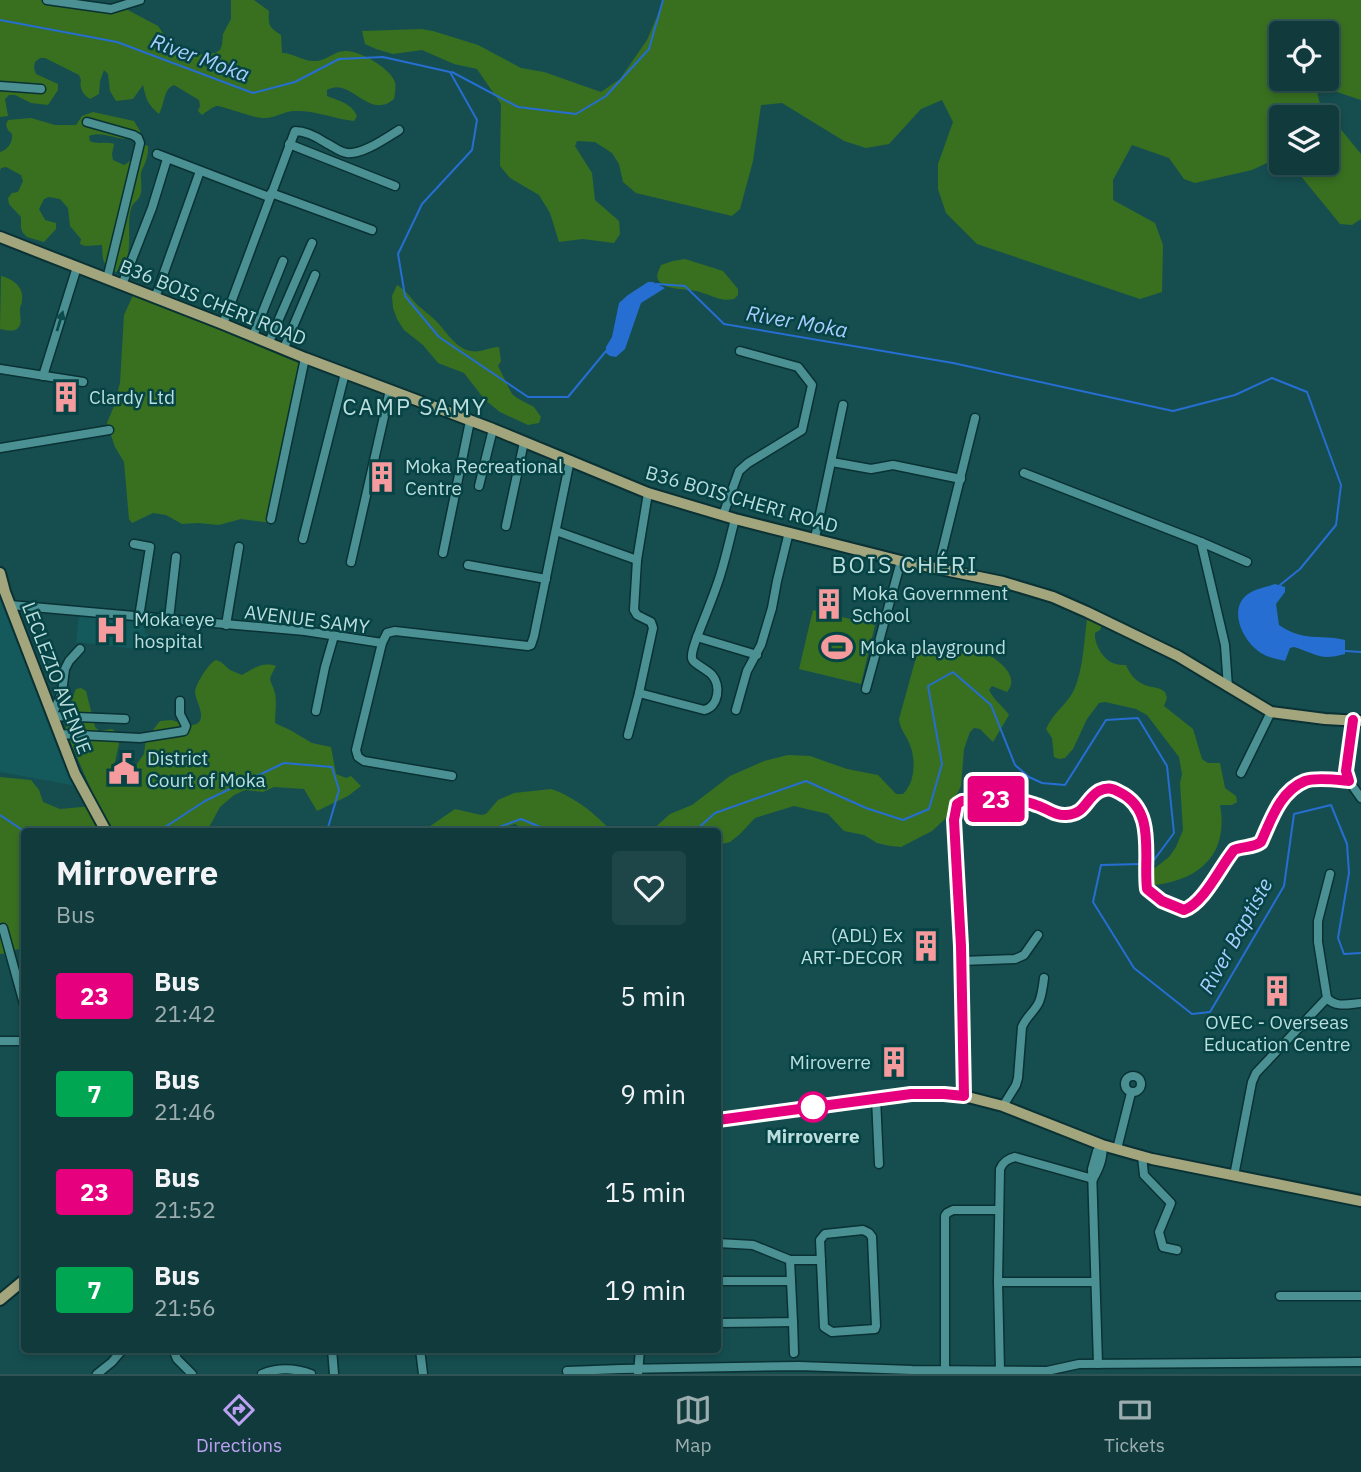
<!DOCTYPE html>
<meta charset="utf-8">
<style>
:root{--surface:#103a3c;--page:#1e4547;--text:#f1f3f6;--muted:#9cadaf;--line:#305456;--accent:#bca0f2}
body{margin:0;font-family:"IBM Plex Sans",sans-serif;background:var(--page);color:var(--text);height:100vh;display:flex;flex-direction:column;font-size:26px;white-space:nowrap}
*{box-sizing:border-box;margin:0}
p{font-size:23px;color:var(--muted)}
.icon{flex:none;width:38px;height:38px;fill:none;stroke:currentColor;stroke-width:2;stroke-linecap:round;stroke-linejoin:round}
.map{position:relative;flex:1;overflow:hidden}
.sheet{position:absolute;left:21px;top:828px;width:700px;height:525px;display:flex;flex-direction:column;background:var(--surface);border-radius:7px;box-shadow:0 4px 10px #0003,0 0 0 2px var(--line)}
.sheet>*{flex:none}
.badge{padding:0 14px;border-radius:5px;font-size:24px;line-height:46px}
.fabs{position:absolute;left:1269px;top:21px;display:grid;gap:14px}
.fabs a{display:grid;place-items:center;width:70px;height:70px;border-radius:7px;background:var(--surface);box-shadow:0 4px 10px #0003,0 0 0 2px var(--line);font-size:35px}
.map>.badge{position:absolute;translate:-50% -50%;box-shadow:0 0 0 4px #fff}
.round{display:grid;place-items:center;flex:none;width:74px;height:74px;border-radius:7px;background:var(--page)}
.headline{display:flex;align-items:center;justify-content:space-between;height:119px;padding:0 35px}
h1{font-size:33px;font-weight:800;line-height:52px}
ul{padding:0;list-style:none}
li{display:flex;align-items:center;gap:21px;height:98px;padding:0 35px}
li div{flex:1}
li b{display:block;font-size:26px}
li em{font-style:normal}
li .badge{min-width:77px;font-weight:700;text-align:center}
.tab-bar{display:flex;justify-content:space-around;align-items:center;height:98px;border-top:2px solid var(--line);background:var(--surface);font-size:19px;color:var(--muted)}
.tab-bar a{display:grid;justify-items:center;gap:4px}
.tab-bar .selected{color:var(--accent)}
.map>svg:first-child{display:block}
</style>
<div class="map">
<svg width="1361" height="1374" viewBox="0 0 1361 1374">
<rect width="100%" height="100%" fill="#164e50"/>
<!-- built -->
<g fill="#14595b">
<path d="M0,598H5L77,786L0,772Z"/>
<path d="M79,615L144,621L145,633L148,634V647L145,650L76,642Z"/>
</g>
<!-- green -->
<g fill="#387020" fill-rule="evenodd">
<path d="M0,0H55L124,8L158,26L172,46L196,55L215,53L220,50L222,45L223,34L231,19V0H254L269,11C268,26 269,27 281,35L282,53C293,53 302,61 314,61C325,62 334,51 345,51C359,50 390,68 395,82C396,87 395,94 394,99C368,121 351,76 327,90V96C339,101 351,103 357,116L354,121C335,119 314,110 295,111C284,111 274,119 263,118C253,118 221,105 216,106C211,108 206,112 202,115L198,111L200,106L199,100L174,85C163,89 165,104 159,114C148,105 146,99 143,85L133,99L116,101L110,91L108,74L104,70L100,81L99,94L90,99C83,95 79,88 81,80L79,75L45,58H40L35,62L34,68L36,74L58,84V90L48,105L31,103L15,95H9L5,99L8,116L0,117Z"/>
<path d="M664,0H1361V100L1328,89L1317,92L1320,104L1361,154V219L1352,225L1340,224L1291,164L1269,162L1252,170L1195,183L1184,179L1169,158L1132,145L1113,180V200L1155,223L1163,245L1162,292L1140,299L977,244L946,213L938,189V164L953,122L942,100L921,109L889,144L866,148L844,141L782,103L761,105L753,161L740,209L732,216L636,193L623,182L619,164L612,153L595,142L577,141L575,146L592,173L595,200L619,221L620,234L614,243L583,239L559,242L550,213L539,195L510,178L500,166L501,104L477,69L454,64L422,50L393,54L376,49L365,44L362,31L421,29L433,31L478,45L521,68L544,72L601,92L620,79L647,40ZM1281,33H1326V79H1281ZM1281,117H1326V163H1281Z"/>
<path d="M93,112L134,121L140,131V136C123,145 104,129 89,136L90,141C98,145 105,141 114,144L112,154L113,160L124,165C133,161 135,150 142,144L148,146C148,150 148,154 147,157C146,163 142,168 141,173C140,180 143,188 140,196C138,201 132,203 131,209C125,227 137,261 116,272C101,264 103,260 102,245L85,246L80,244L81,239L70,226L68,208L60,199L49,197L44,199L39,209L45,220L56,223V229L44,242L27,237L23,233L21,228V217L9,204L8,198L12,193L18,192L23,181L21,175L6,167L1,168L0,171V152C8,150 13,142 12,134L8,130L6,125L8,120L31,118L55,125H76L82,116Z"/>
<path d="M685,259L723,271L738,289V295L734,299C719,302 710,294 696,291C687,289 665,290 659,281C655,276 659,270 661,265L673,261Z"/>
<path d="M1,276C13,279 24,287 22,300C21,310 20,302 20,312C20,318 23,324 17,329C13,332 5,330 0,329Z"/>
<path d="M397,285C406,291 406,292 413,300C420,309 430,314 438,323C447,333 457,349 471,351C481,353 489,347 499,347L501,361L498,366L512,394L517,398L534,407L541,417L539,423L528,425L500,412L485,400L464,373L438,363L423,345L404,330L397,319L393,308L392,296Z"/>
<path d="M134,293L309,359L273,523L241,519L219,525L198,523L182,524L166,515L153,513L132,523L129,519L124,462L115,447L107,423L114,406L120,383L124,315Z"/>
<path d="M813,610L875,625L861,684L799,669Z"/>
<path d="M1092,617L1102,625L1100,630L1095,633C1094,644 1103,659 1113,663C1117,665 1122,665 1126,665C1130,675 1137,683 1148,686C1155,688 1159,687 1165,692L1167,698L1164,706L1193,729L1202,759L1208,763H1220L1225,788L1236,796L1237,802L1232,805H1220C1230,860 1192,885 1141,886L1146,875L1169,857L1176,847L1183,830L1180,783L1182,774L1179,757L1147,715L1136,709L1105,702L1099,703L1087,719L1073,749L1065,758L1059,759L1054,757L1052,738L1046,729C1053,713 1065,706 1073,692C1083,673 1084,641 1087,619Z"/>
<path d="M956,646C964,647 972,648 980,651C994,656 1022,675 1007,692L992,686L989,690C995,702 1002,705 1009,715L993,742L980,729L974,728L970,732L964,749L961,786L945,819L932,831L901,847L890,846L877,843L864,835L844,831L828,814L794,806L755,818L740,834L730,842L718,845V831H651L670,814L692,805L730,776L764,761L788,755L810,756L847,769L878,775L896,794H903C915,783 916,760 910,745C907,736 900,730 899,719L917,654C927,645 944,647 956,646Z"/>
<path d="M216,660L221,662L230,670L242,675C252,669 263,661 276,666C267,683 270,677 275,693C277,702 275,714 275,723L290,730L312,743L331,747L336,774L346,778L351,776L361,786L348,796L317,811L304,789L274,787L263,792L245,790L234,795L220,807L207,831H113L108,828L65,730C70,716 70,702 76,689L81,688L86,691L95,727L99,731L112,729L117,733L119,744L115,762L118,768L129,771L134,768L144,754L146,739L160,721C164,721 168,720 171,720C178,721 186,727 193,725C210,721 195,701 195,692C196,683 209,663 216,660Z"/>
<path d="M0,777L31,780L39,790L43,802L60,809L93,806L103,831H24V948C16,949 9,954 0,954Z"/>
<path d="M551,789C573,796 596,814 611,831H522L520,827L515,824L508,826L505,831H423L455,809L481,815L486,814L498,800L514,793Z"/>
</g>
<!-- water -->
<g fill="#266ed1">
<path d="M648,282H653L665,288L641,303L625,349L616,357L610,356L606,353V347L612,337L619,303L628,295Z"/>
<path d="M1275,584L1285,587V592L1276,604L1279,625C1304,642 1319,634 1345,640V654C1319,661 1317,654 1294,647L1290,648L1285,661C1278,659 1269,658 1263,654C1245,645 1226,610 1248,594C1255,589 1267,587 1275,584Z"/>
</g>
<g fill="none" stroke-linecap="round" stroke-linejoin="round">
<!-- stream -->
<g stroke="#266ed1" stroke-width="2">
<path d="M0,20L117,42L253,93L295,82L339,59L383,57L450,72L477,120L472,150L422,204L398,254L405,296L439,337L528,397H568L606,351"/>
<path d="M452,72L518,107L576,114L606,96L649,49L663,0"/>
<path d="M657,284L685,286L724,324L953,363L1173,411L1235,395L1272,378L1307,392L1341,485L1336,525L1300,569L1280,585"/>
<path d="M1345,651L1361,652"/>
<path d="M0,815L21,829L24,894"/>
<path d="M159,831L205,801L284,763L332,767L339,790L327,831"/>
<path d="M488,831L521,819L550,831"/>
<path d="M695,831L715,813L806,781L866,808L903,820L929,809L942,764L928,686L953,672L991,705L1015,765L1029,777L1042,783L1065,785L1106,720L1138,718L1167,766L1174,833L1151,864H1148"/>
<path d="M1142,864L1101,865L1093,902L1134,968L1192,1014L1210,1012L1284,886L1294,814L1331,805L1347,844L1349,873L1338,938L1344,954L1361,953"/>
</g>
<defs>
<g id="minor">
<path d="M47,0L111,9L140,0"/>
<path d="M0,86L41,89"/>
<path d="M87,122L133,135L138,138L140,143L107,279"/>
<path d="M289,144L395,186"/>
<path d="M157,154L269,197"/>
<path d="M271,193L372,230"/>
<path d="M122,285L152,208L167,159"/>
<path d="M155,298L200,171"/>
<path d="M223,324L295,131C305,131 317,137 326,143C333,146 339,152 347,153C362,155 386,138 399,130"/>
<path d="M253,336L283,261"/>
<path d="M269,342L312,243"/>
<path d="M284,348L315,275"/>
<path d="M0,369L83,382"/>
<path d="M43,376L77,267"/>
<path d="M0,448L109,430"/>
<path d="M832,462L871,469L893,465L961,479"/>
<path d="M1024,473L1201,542L1247,562"/>
<path d="M479,486L493,429"/>
<path d="M723,515L739,471L748,463L802,430L812,385L798,367L740,351"/>
<path d="M271,519L305,358"/>
<path d="M506,526L524,442"/>
<path d="M556,531L637,560"/>
<path d="M815,538L843,405"/>
<path d="M303,539L345,373"/>
<path d="M1201,542L1225,645L1228,687"/>
<path d="M134,544L150,547L139,617"/>
<path d="M443,553L470,421"/>
<path d="M351,562L390,390"/>
<path d="M468,565L546,579"/>
<path d="M938,568L975,418"/>
<path d="M10,605L305,631L382,643L387,633L395,631L528,646L531,645L534,636L570,460"/>
<path d="M169,619L176,557"/>
<path d="M226,625L239,547"/>
<path d="M697,637L757,655"/>
<path d="M382,643L356,750L358,757L364,761L452,776"/>
<path d="M80,649L69,661L65,669L62,692L52,716L125,719"/>
<path d="M866,689L901,561"/>
<path d="M639,693L704,710C719,707 721,685 712,675C708,670 692,663 692,658C691,653 697,637 699,632C706,614 714,595 720,576C726,557 730,538 735,519"/>
<path d="M736,710L747,671L761,645L772,608L777,581L789,532"/>
<path d="M316,711L325,667L334,636"/>
<path d="M1353,720L1346,771L1349,781L1361,798"/>
<path d="M59,734L140,738L184,731L186,726L180,714V701"/>
<path d="M628,735L639,693L653,628L651,622L637,615L634,610L637,560L648,493"/>
<path d="M1241,773L1271,712"/>
<path d="M1330,874L1318,921V942L1327,998C1336,1008 1348,1004 1361,1003"/>
<path d="M3,928L24,1004"/>
<path d="M961,961L1015,959L1024,955L1038,935"/>
<path d="M0,1041H24"/>
<circle cx="1133" cy="1084" r="8"/>
<path d="M964,1096L961,946L954,820L957,804L962,801C986,800 1008,798 1031,804C1043,806 1054,816 1066,815C1086,814 1085,799 1099,791C1107,787 1112,788 1119,792C1157,810 1143,856 1147,889L1162,901L1183,910C1204,903 1220,867 1234,850C1243,846 1253,848 1261,842C1271,820 1280,791 1305,781C1316,777 1338,780 1349,781"/>
<path d="M876,1098L879,1164"/>
<path d="M1003,1106L1016,1085L1018,1078L1022,1027C1026,1017 1035,1011 1039,1002C1042,995 1043,986 1044,978"/>
<path d="M1117,1149L1131,1093"/>
<path d="M1142,1156L1144,1175L1171,1203L1159,1232L1163,1247L1177,1250"/>
<path d="M1234,1176L1252,1082L1256,1073L1327,998"/>
<path d="M1093,1179C1099,1169 1104,1157 1102,1145"/>
<path d="M863,1230L869,1233L872,1237L876,1326L875,1329L832,1332L824,1327L820,1240L825,1234Z"/>
<path d="M718,1243L753,1245L790,1260H821"/>
<path d="M718,1281H791"/>
<path d="M998,1282H1095"/>
<path d="M1280,1296H1361"/>
<path d="M793,1322L794,1353"/>
<path d="M718,1323L793,1322L790,1260"/>
<path d="M173,1349L177,1359L192,1374"/>
<path d="M332,1349L334,1374"/>
<path d="M420,1349L423,1374"/>
<path d="M1098,1364L1092,1169L1097,1151L1102,1145"/>
<path d="M567,1371L621,1369L799,1366L912,1370L1047,1371L1079,1364L1361,1362"/>
<path d="M945,1371V1216L947,1213L953,1210H999"/>
<path d="M1000,1371L998,1282L1000,1169C1003,1162 1007,1159 1015,1157L1093,1179"/>
<path d="M97,1374L112,1362L123,1349"/>
<path d="M262,1374C279,1367 294,1368 311,1374"/>
<path d="M638,1374L640,1349"/>
</g>
<g id="major">
<path d="M0,237L223,324L305,358L493,429L648,493L735,519L901,561L1003,582L1053,597L1087,612L1178,656L1271,712L1325,719L1361,721"/>
<path d="M0,573L5,592L75,774L106,831"/>
<path d="M718,1120L911,1094H944L964,1096L1003,1106L1102,1145L1152,1159L1361,1201"/>
<path d="M0,1300L24,1280"/>
</g>
</defs>
<!-- minor casing -->
<use href="#minor" stroke="#0a3133" stroke-width="11"/>
<!-- major casing -->
<use href="#major" stroke="#0a3133" stroke-width="14"/>
<!-- minor -->
<use href="#minor" stroke="#4b9193" stroke-width="8"/>
<!-- major -->
<use href="#major" stroke="#a3a57d" stroke-width="10"/>
</g>
<!-- one-way arrows -->
<defs><path id="oneway-solid" d="M-6-.8H1V-3.2L6.5 0L1 3.2V.8H-6Z" transform="scale(1.75)"/></defs>
<use fill="#0d4b4d" href="#oneway-solid" transform="translate(60 321) rotate(-73)"/>
<g fill="none" stroke-linecap="round" stroke-linejoin="round">
<defs>
<path id="line" d="M718,1120L911,1094H944L964,1096L961,946L954,820L957,804L962,801C981,800 1001,798 1021,801C1026,802 1032,803 1036,805C1047,808 1055,816 1066,815C1086,814 1085,799 1099,791C1107,787 1112,788 1119,792C1157,810 1143,856 1147,889L1162,901L1184,910C1204,903 1220,867 1234,850C1243,846 1253,848 1261,842C1271,820 1280,791 1305,781C1316,777 1338,780 1349,781L1346,771L1353,720"/>
</defs>
<!-- line casing -->
<use href="#line" stroke="#fff" stroke-width="16"/>
<!-- line -->
<use href="#line" stroke="#e6007e" stroke-width="10"/>
</g>
<!-- icons -->
<defs>
<symbol id="building-bare" viewBox="-9 -9 18 18"><path d="M-4-6H4V6H1V3H-1V6H-4ZM-2.5-4.3h1.7v1.8h-1.7ZM.8-4.3h1.7v1.8H.8ZM-2.5-1h1.7V.8h-1.7ZM.8-1h1.7V.8H.8Z" fill="#f59b9d" stroke="#064345" stroke-width="2.5" paint-order="stroke"/></symbol>
<symbol id="hospital-bare" viewBox="-9 -9 18 18"><path d="M-5-5h3v3.5h4V-5h3V5h-3V1.5h-4V5h-3Z" fill="#f59b9d" stroke="#064345" stroke-width="2.5" paint-order="stroke"/></symbol>
<symbol id="stadium-bare" viewBox="-9 -9 18 18"><path d="M0-5a6.5 5 0 1 0 0 10a6.5 5 0 1 0 0-10ZM-3.5-1.8h7v3.6h-7Z" fill="#f59b9d" stroke="#064345" stroke-width="2.5" paint-order="stroke"/></symbol>
<symbol id="civic-bare" viewBox="-9 -9 18 18"><path d="M-.6-6.5H3V-4.5H.6V-3L4-1V1h2V6H-6V1h2V-1L-.6-3ZM-1.2 2.5V6h2.4V2.5Z" fill="#f59b9d" stroke="#064345" stroke-width="2.5" paint-order="stroke"/></symbol>
</defs>
<g fill-rule="evenodd">
<use href="#building-bare" x="44" y="375" width="44" height="44"/>
<use href="#building-bare" x="360" y="455" width="44" height="44"/>
<use href="#building-bare" x="807" y="582" width="44" height="44"/>
<use href="#hospital-bare" x="89" y="608" width="44" height="44"/>
<use href="#stadium-bare" x="815" y="625" width="44" height="44"/>
<use href="#civic-bare" x="102" y="747" width="44" height="44"/>
<use href="#building-bare" x="904" y="924" width="44" height="44"/>
<use href="#building-bare" x="1255" y="969" width="44" height="44"/>
<use href="#building-bare" x="872" y="1040" width="44" height="44"/>
</g>
<!-- markers -->
<circle fill="#fff" stroke="#e6007e" stroke-width="3.5" cx="813" cy="1107" r="14"/>
<g text-anchor="middle" stroke-width="5" stroke-linejoin="round" paint-order="stroke">
<!-- street labels -->
<g font-size="19" fill="#bdd" stroke="#064345">
<text transform="translate(213 302) rotate(22)" y="7">B36 BOIS CHERI ROAD</text>
<text transform="translate(742 499) rotate(16)" y="7">B36 BOIS CHERI ROAD</text>
<text transform="translate(307 619) rotate(7)" y="7">AVENUE SAMY</text>
<text transform="translate(57 678) rotate(69)" y="7">LECLEZIO AVENUE</text>
</g>
<!-- poi labels -->
<g font-size="19" fill="#bdd" stroke="#064345" text-anchor="start">
<text x="89" y="404">Clardy Ltd</text>
<text x="405" y="473">Moka Recreational<tspan x="405" dy="22">Centre</tspan></text>
<text x="852" y="600">Moka Government<tspan x="852" dy="22">School</tspan></text>
<text x="134" y="626">Moka eye<tspan x="134" dy="22">hospital</tspan></text>
<text x="860" y="654">Moka playground</text>
<text x="147" y="765">District<tspan x="147" dy="22">Court of Moka</tspan></text>
<text x="903" y="942" text-anchor="end">(ADL) Ex<tspan x="903" dy="22">ART-DECOR</tspan></text>
<text x="1277" y="1029" text-anchor="middle">OVEC - Overseas<tspan x="1277" dy="22">Education Centre</tspan></text>
<text x="871" y="1069" text-anchor="end">Miroverre</text>
</g>
<!-- stop labels -->
<g font-size="19" font-weight="bold" fill="#bdd" stroke="#064345">
<text x="813" y="1143">Mirroverre</text>
</g>
<!-- water labels -->
<g font-size="21" font-style="italic" fill="#aacdff" stroke="#064345">
<text transform="translate(200 58) rotate(20)" y="7">River Moka</text>
<text transform="translate(797 322) rotate(10)" y="7">River Moka</text>
<text transform="translate(1236 936) rotate(-61)" y="7">River Baptiste</text>
</g>
<!-- quarter labels -->
<g font-size="23" letter-spacing="2" fill="#bdd" stroke="#064345">
<text x="415" y="415">CAMP SAMY</text>
<text x="905" y="573">BOIS CHÉRI</text>
</g>
</g>
</svg>
<div class="fabs">
<a><svg class="icon" aria-label="locate" viewBox="0 0 24 24"><circle cx="12" cy="12" r="6"/><path d="M12 2v4M12 18v4M2 12h4M18 12h4"/></svg></a>
<a><svg class="icon" aria-label="layers" viewBox="0 0 24 24"><path d="M12 4l9 5-9 5-9-5zM3 14l9 5 9-5"/></svg></a>
</div>
<b class="badge" style="left:996px;top:799px;background:#e6007e;color:#fff">23</b>
<section class="sheet">
<div class="headline"><div><h1>Mirroverre</h1><p>Bus</p></div><a class="round"><svg class="icon" aria-label="heart" viewBox="0 0 24 24"><path d="M12 20l-8-8c-3-5 5-10 8-4 3-6 11-1 8 4z"/></svg></a></div>
<ul>
<li><span class="badge" style="background:#e6007e;color:#fff">23</span><div><b>Bus</b><p>21:42</p></div><em>5 min</em></li>
<li><span class="badge" style="background:#00a651;color:#fff">7</span><div><b>Bus</b><p>21:46</p></div><em>9 min</em></li>
<li><span class="badge" style="background:#e6007e;color:#fff">23</span><div><b>Bus</b><p>21:52</p></div><em>15 min</em></li>
<li><span class="badge" style="background:#00a651;color:#fff">7</span><div><b>Bus</b><p>21:56</p></div><em>19 min</em></li>
</ul>
</section>
</div>
<nav class="tab-bar">
<a class="selected"><svg class="icon" aria-label="directions" viewBox="0 0 24 24"><path d="M12 3l9 9-9 9-9-9zM9 14v-3h6M13 9l2 2-2 2"/></svg>Directions</a>
<a><svg class="icon" aria-label="map" viewBox="0 0 24 24"><path d="M3 6l6-2 6 2 6-2v14l-6 2-6-2-6 2zM9 4v14M15 6v14"/></svg>Map</a>
<a><svg class="icon" aria-label="tickets" viewBox="0 0 24 24"><path d="M3 7h18v10H3zM15 7v10"/></svg>Tickets</a>
</nav>
